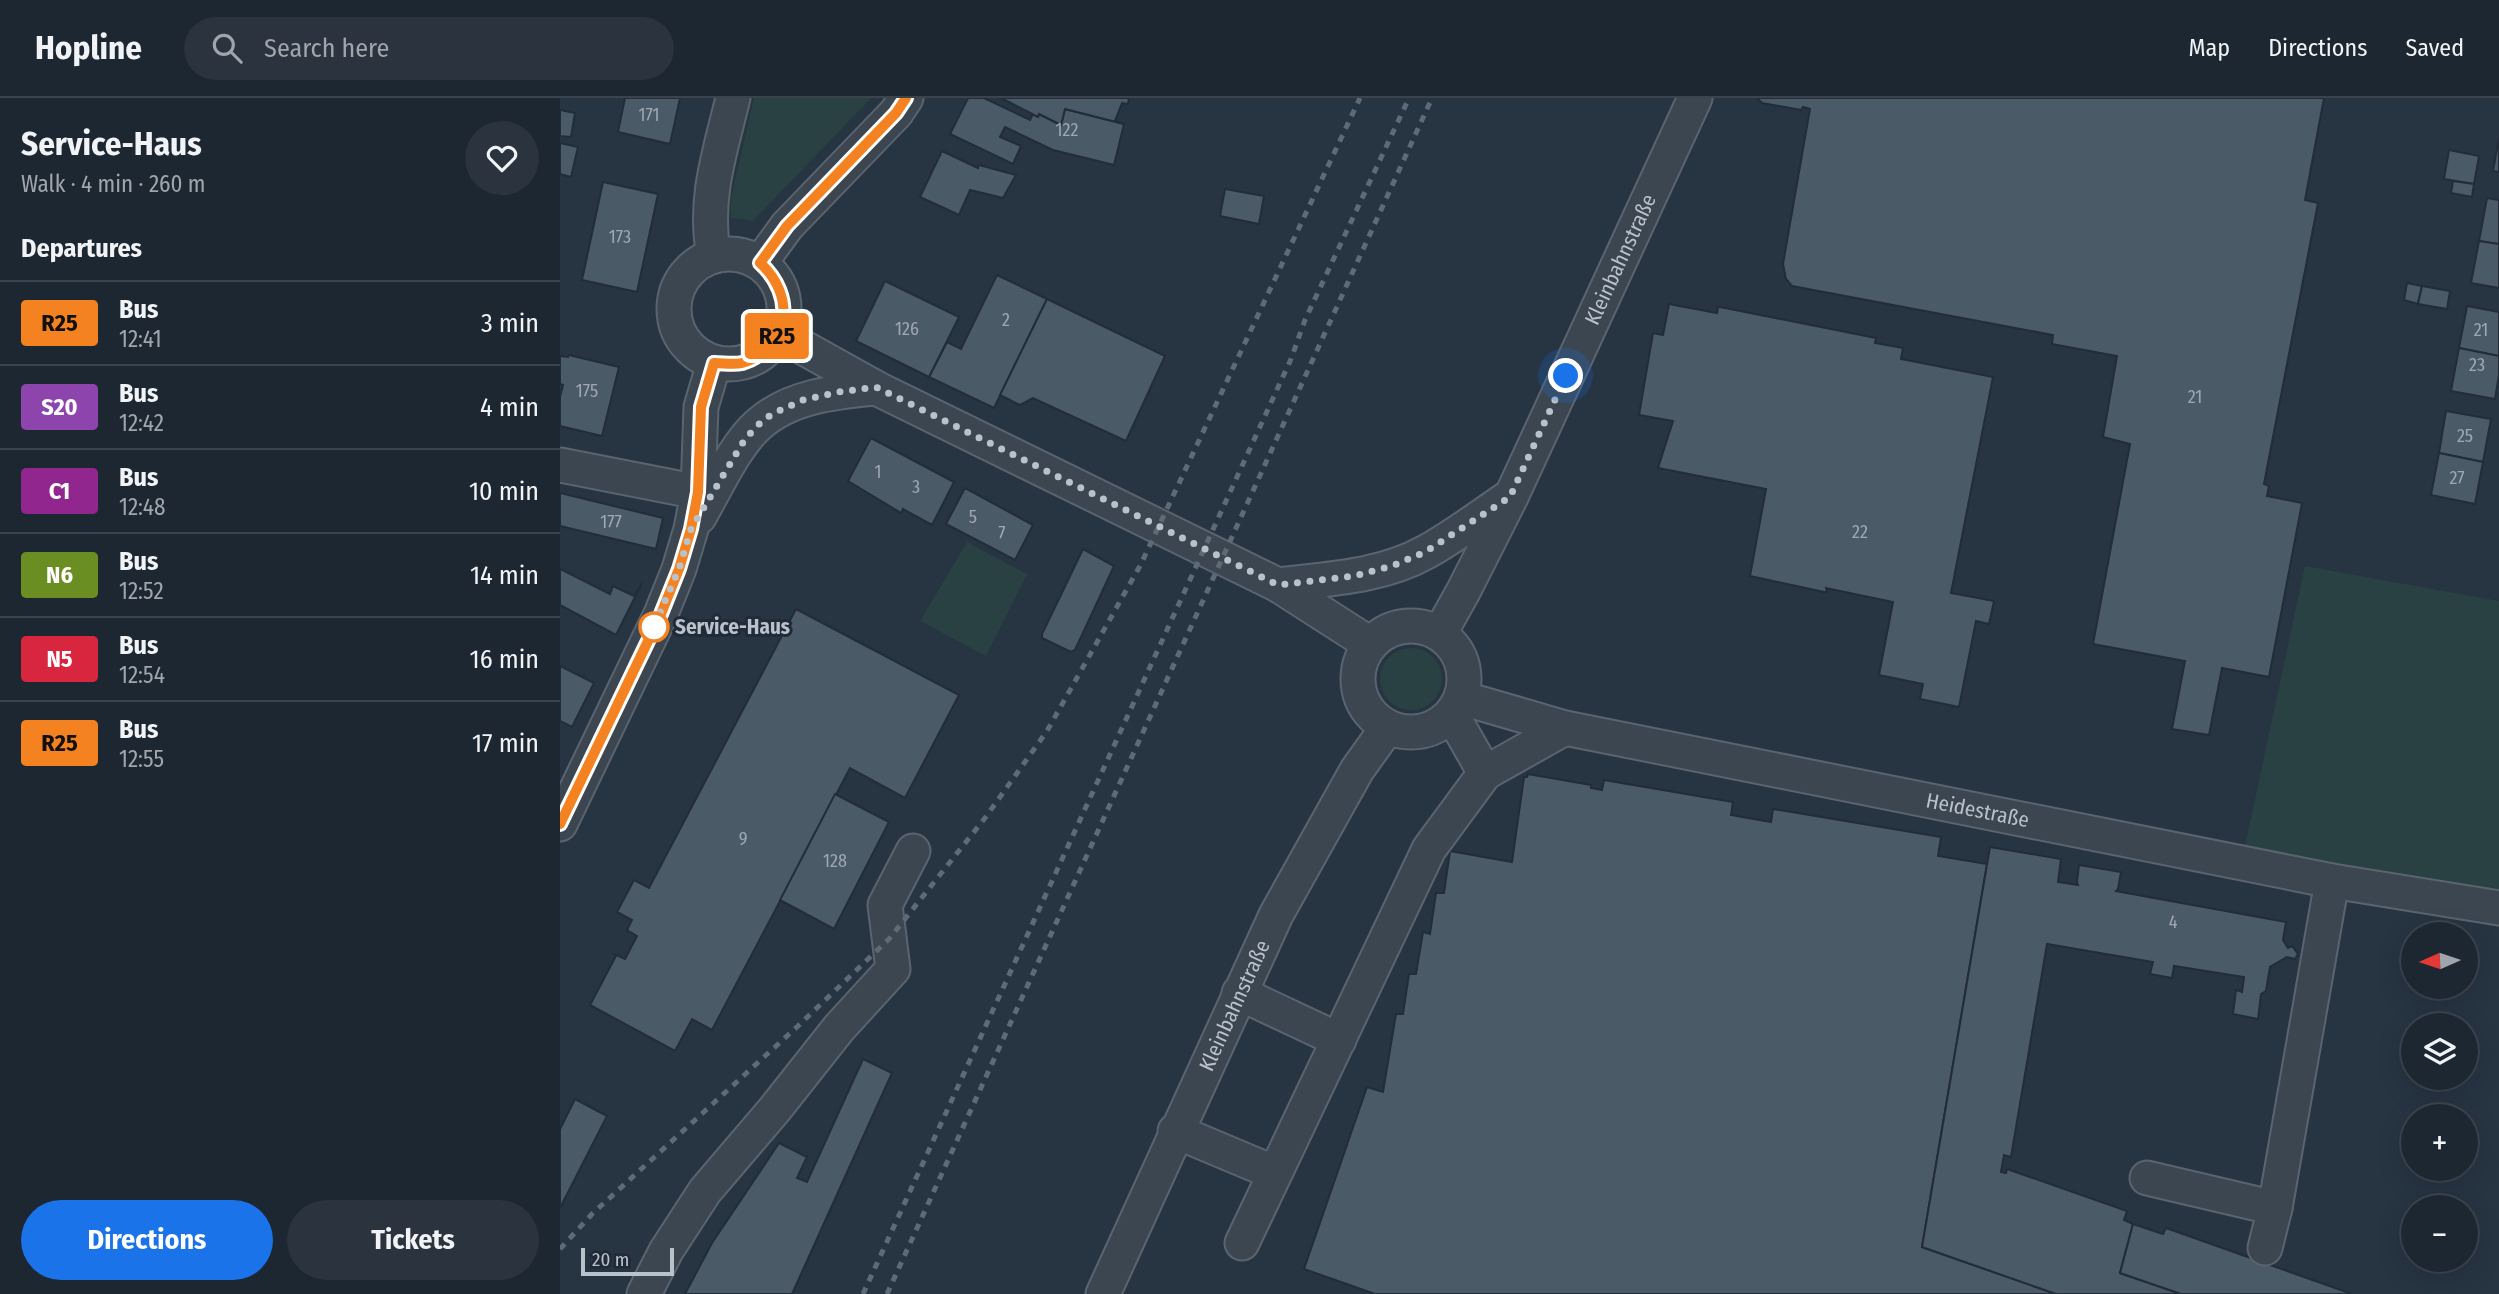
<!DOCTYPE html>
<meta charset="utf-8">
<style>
:root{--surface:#1d2732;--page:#2a333e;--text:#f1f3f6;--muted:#a0a5ac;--line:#3b444d;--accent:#1a73e8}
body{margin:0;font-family:"Fira Sans Condensed",sans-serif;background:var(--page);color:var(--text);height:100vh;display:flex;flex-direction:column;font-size:26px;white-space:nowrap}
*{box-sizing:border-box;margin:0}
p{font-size:23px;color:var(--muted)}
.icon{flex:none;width:38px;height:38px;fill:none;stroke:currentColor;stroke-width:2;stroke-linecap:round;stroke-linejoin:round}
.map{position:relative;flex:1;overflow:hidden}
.sheet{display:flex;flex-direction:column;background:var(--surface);width:560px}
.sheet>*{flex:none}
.badge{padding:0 14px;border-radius:5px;font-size:24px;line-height:46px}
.needle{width:46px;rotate:267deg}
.tools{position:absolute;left:1841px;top:824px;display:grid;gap:14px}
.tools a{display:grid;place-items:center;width:77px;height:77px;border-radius:50%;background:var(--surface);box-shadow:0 7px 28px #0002,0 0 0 2px var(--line);font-size:35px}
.scale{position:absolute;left:21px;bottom:18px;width:93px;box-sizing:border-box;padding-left:7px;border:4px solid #b9c1cb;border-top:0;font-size:19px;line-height:24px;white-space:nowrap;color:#b9c1cb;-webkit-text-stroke:5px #202b37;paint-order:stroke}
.you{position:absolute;width:35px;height:35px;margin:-18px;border:5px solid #fff;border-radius:50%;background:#1a73e8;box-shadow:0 0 0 10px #1a73e833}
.map>.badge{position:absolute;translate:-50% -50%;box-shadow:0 0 0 4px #fff}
h2{padding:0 21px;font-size:26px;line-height:63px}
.round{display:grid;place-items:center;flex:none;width:74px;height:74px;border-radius:37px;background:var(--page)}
.overview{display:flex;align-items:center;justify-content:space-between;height:119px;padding:0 21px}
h1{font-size:33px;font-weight:700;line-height:52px}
.action{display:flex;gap:14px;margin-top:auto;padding:14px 21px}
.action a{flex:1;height:80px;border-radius:42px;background:var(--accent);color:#fff;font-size:28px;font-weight:700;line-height:80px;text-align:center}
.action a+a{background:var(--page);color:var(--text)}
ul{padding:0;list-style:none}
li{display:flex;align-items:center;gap:21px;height:84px;padding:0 21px;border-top:2px solid var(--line)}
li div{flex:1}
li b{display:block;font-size:26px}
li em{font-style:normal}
li .badge{min-width:77px;font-weight:700;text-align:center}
header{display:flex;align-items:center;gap:42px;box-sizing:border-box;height:98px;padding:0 35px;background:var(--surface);border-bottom:2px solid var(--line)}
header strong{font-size:33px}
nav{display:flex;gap:38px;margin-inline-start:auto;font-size:24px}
.search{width:490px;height:63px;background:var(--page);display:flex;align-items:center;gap:18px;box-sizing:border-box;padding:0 24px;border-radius:38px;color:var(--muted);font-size:26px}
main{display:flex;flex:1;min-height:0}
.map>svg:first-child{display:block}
</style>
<header>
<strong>Hopline</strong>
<div class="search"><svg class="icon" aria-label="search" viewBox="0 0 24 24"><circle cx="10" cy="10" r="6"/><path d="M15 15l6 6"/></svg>Search here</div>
<nav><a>Map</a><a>Directions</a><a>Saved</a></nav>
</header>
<main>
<section class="sheet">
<div class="overview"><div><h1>Service-Haus</h1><p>Walk · 4 min · 260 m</p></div><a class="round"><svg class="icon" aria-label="heart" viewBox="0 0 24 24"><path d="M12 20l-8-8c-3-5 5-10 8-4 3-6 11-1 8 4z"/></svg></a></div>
<h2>Departures</h2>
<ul>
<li><span class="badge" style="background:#f58220;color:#111">R25</span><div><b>Bus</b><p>12:41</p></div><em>3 min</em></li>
<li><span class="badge" style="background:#8e44ad;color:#fff">S20</span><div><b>Bus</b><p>12:42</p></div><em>4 min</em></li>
<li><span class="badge" style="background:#91268f;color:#fff">C1</span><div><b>Bus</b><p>12:48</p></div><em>10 min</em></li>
<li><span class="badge" style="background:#6b8e23;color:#fff">N6</span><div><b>Bus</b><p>12:52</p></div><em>14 min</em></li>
<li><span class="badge" style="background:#d7263d;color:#fff">N5</span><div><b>Bus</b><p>12:54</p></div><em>16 min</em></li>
<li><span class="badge" style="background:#f58220;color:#111">R25</span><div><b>Bus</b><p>12:55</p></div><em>17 min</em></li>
</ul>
<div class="action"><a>Directions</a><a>Tickets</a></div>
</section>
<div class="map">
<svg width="1939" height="1196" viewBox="0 0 1939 1196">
<rect width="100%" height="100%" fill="#273442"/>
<!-- green -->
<g fill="#294143">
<path d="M194,0H311L193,123L171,120V99Z"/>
<path d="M407,444L467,476L426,558L360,523Z"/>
<path d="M1745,468L1939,503V795L1684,753Z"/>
<circle cx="851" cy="581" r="31"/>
</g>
<!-- building -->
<g fill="#4b5a67" stroke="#222d39" stroke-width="2">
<path d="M65,0H120L110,46L58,34Z"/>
<path d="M408,0H424L470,22L473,16L478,19L479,16L501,27L505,11L564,26L554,67L493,52L445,29L440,39L461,48L453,66L390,36Z"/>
<path d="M441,0H569L568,6L562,5L555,23L564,26L505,11L501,27L479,16L478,19Z"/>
<path d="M1197,0H1764L1745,102L1758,105L1704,386L1709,388L1707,398L1742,405L1709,579L1662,570L1649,637L1612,631L1625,563L1533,546L1570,346L1543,339L1557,258L1492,246L1493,237L1232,188L1226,181L1223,166L1250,11L1243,9L1241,12L1202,5Z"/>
<path d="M0,12L15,15L11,39L0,38Z"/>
<path d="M1939,40V74L1933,73Z"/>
<path d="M0,45L18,49L11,79L0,76Z"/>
<path d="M1889,52L1919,58L1914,86L1884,81Z"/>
<path d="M382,53L418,70L419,67L456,77L443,100L410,92L399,117L360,99Z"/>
<path d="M1893,83L1914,86L1912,99L1891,95Z"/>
<path d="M43,84L98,96L77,194L22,182Z"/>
<path d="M665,91L704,98L699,126L660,118Z"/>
<path d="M1927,100L1939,102V146L1919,143Z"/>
<path d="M1919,143L1939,146V190L1911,185Z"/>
<path d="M437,177L487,201L434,310L369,279L387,244L401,251Z"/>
<path d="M325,183L399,219L369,279L296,243Z"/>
<path d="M1847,185L1862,188L1858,206L1844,202Z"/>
<path d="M1862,188L1890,193L1887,211L1858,206Z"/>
<path d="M487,201L605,258L566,343L473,300L460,307L440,297Z"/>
<path d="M1109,206L1157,215L1158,209H1160L1316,240L1315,245L1343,250L1341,261L1433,279L1391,495L1434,503L1429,526L1416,523L1399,609L1360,601L1363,586L1319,577L1333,504L1266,490L1267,494H1264L1190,478L1206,391L1098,370L1113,323L1079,317L1093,235L1103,237Z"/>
<path d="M1907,208L1939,214V258L1899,250Z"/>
<path d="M1899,250L1939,258V277L1935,301L1891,293Z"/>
<path d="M9,257L59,269L42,338L0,328V299L3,287L0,286V258L8,259Z"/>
<path d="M1886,313L1931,321L1923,364L1879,355Z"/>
<path d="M311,340L394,384L372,427L343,411L341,415L288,383Z"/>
<path d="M1879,355L1923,364L1915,406L1871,397Z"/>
<path d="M405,390L473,427L455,462L386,426Z"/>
<path d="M0,395L103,420L96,451L0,428Z"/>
<path d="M523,451L554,468L515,552L511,554L482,540V536Z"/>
<path d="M0,471L50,496L53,488L74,498L82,485L56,537L0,507Z"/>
<path d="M236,511L399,597L345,700L290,670L152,932L132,921L115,953L30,907L56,858L54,856L65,861L77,838L67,832L72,822L57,814L74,782L89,790Z"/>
<path d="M0,568L34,585L12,629L0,623Z"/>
<path d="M968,676L1031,687V690L1042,692L1044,682L1173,704L1171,717L1211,724L1213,711L1381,739L1378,758L1427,766L1362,1149L1496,1196H815L744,1171L807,989L823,994L836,916H843L849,876H856L863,834L870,836L876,795H884L890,753L952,764L964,679H967Z"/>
<path d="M275,696L329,724L274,831L220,802Z"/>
<path d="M1430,749L1501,761L1498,784L1518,787L1517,784L1519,767L1561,774L1558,791L1556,793L1726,824L1723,842L1728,850L1732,848L1738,856L1735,861L1727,859L1710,869L1706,893L1701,896L1698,921L1673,916L1676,892L1682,894L1684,879L1614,868L1612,880L1590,876L1593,864L1487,846L1451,1059L1444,1057L1441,1074L1446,1075L1447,1071L1567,1113L1564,1122L1573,1126L1560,1175L1621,1196H1496L1362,1149Z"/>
<path d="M303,961L332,975L232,1196H125L152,1145L219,1045L247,1059L237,1080L247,1084Z"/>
<path d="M15,1001L47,1018L0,1110V1031Z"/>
<path d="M1573,1126L1603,1136L1606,1130L1792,1196H1621L1560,1175Z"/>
</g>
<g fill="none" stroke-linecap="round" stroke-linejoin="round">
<defs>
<g id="minor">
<circle cx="169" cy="211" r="55"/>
<path d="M154,158C143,102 160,54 173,0"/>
<path d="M200,165L227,128L336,15L346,0"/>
<path d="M219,236L316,290L718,487L810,546"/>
<path d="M0,367L138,394"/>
<path d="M139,419C155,392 175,347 198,327C230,298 275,294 316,290"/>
<path d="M718,487C768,481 821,479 866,454C895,438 921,418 948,400"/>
<circle cx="851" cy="581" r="53"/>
<path id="s1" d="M880,535L904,492L951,399L1135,0"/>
<path id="s2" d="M902,600L1005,630L1772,783L1939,810"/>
<path d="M892,617L925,675L1005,630"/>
<path d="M0,726L101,516L119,471L131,431L138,394L141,309L154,265"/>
<path d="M679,895L779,942"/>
<path d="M615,1033L715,1075"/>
<path d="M1587,1080L1715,1110"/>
<path d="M682,1145L869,751L925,675"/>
<path d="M1705,1150L1715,1110L1772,783"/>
<path d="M84,1196L106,1153L145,1093L215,1011L279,930L333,871L325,807L353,753"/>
<path id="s3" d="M543,1196L716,817L797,672L827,630"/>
</g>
</defs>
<!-- minor casing -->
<use href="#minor" stroke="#5a646f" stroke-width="37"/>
<!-- minor -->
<use href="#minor" stroke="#3c4651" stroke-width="33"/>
<!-- rail -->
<g stroke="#5e6a78" stroke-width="5" stroke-dasharray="7 7" stroke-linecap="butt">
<path d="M0,1151L32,1116L238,928L329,841L425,720L487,633L581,466L800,0"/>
<path d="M303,1196L731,261L745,222L849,0"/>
<path d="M327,1196L872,0"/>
</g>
</g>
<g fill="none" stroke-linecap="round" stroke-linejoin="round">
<defs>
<path id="line" d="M0,726L101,516L119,471L131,431L138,394L141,309L154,265C163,265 174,267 182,265C231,250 236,197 200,165L227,128L336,15L346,0"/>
</defs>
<!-- line casing -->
<use href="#line" stroke="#fff" stroke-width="16"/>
<!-- line -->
<use href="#line" stroke="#f58220" stroke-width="10"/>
<!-- walk -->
<path stroke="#b9c1cb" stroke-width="7" stroke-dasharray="0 12.6" d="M94,529L92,533L119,471L131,431L185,341L198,327L212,316L243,302L279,294L316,289L718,487L794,478L832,468L865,454L950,399L1006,278"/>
</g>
<!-- markers -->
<circle fill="#fff" stroke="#f58220" stroke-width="3.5" cx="94" cy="529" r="14"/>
<g text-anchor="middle" stroke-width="6" stroke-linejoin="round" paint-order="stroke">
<!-- number labels -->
<g font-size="18" fill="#9ea7b2">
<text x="89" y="23">171</text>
<text x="507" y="38">122</text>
<text x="60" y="145">173</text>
<text x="446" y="228">2</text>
<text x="347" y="237">126</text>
<text x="1921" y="238">21</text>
<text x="1917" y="273">23</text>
<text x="27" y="299">175</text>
<text x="1635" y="305">21</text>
<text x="1905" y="344">25</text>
<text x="318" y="380">1</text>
<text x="1897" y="386">27</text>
<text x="356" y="395">3</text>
<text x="413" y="425">5</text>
<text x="51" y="430">177</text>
<text x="1300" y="440">22</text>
<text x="442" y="441">7</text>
<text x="183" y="747">9</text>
<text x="275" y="769">128</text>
<text x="1613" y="830">4</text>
</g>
<!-- street labels -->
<g font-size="21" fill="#b9c1cb" stroke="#202b37">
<text dy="7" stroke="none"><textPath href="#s1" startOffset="415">Kleinbahnstraße</textPath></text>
<text dy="7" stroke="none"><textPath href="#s2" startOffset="528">Heidestraße</textPath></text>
<text dy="7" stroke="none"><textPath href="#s3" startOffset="317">Kleinbahnstraße</textPath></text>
</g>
<!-- stop labels -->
<g font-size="21" font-weight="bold" fill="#b9c1cb" stroke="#202b37" text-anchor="start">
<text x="115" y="536">Service-Haus</text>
</g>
</g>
</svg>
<div class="tools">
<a><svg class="needle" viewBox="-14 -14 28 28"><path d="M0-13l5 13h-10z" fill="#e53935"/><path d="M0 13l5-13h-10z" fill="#a0a5ac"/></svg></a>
<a><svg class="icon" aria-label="layers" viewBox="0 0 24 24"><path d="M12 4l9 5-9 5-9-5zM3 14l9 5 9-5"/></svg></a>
<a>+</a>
<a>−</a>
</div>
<div class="scale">20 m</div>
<div class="you" style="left:1006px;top:278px"></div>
<b class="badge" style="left:217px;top:238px;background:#f58220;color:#111">R25</b>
</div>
</main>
